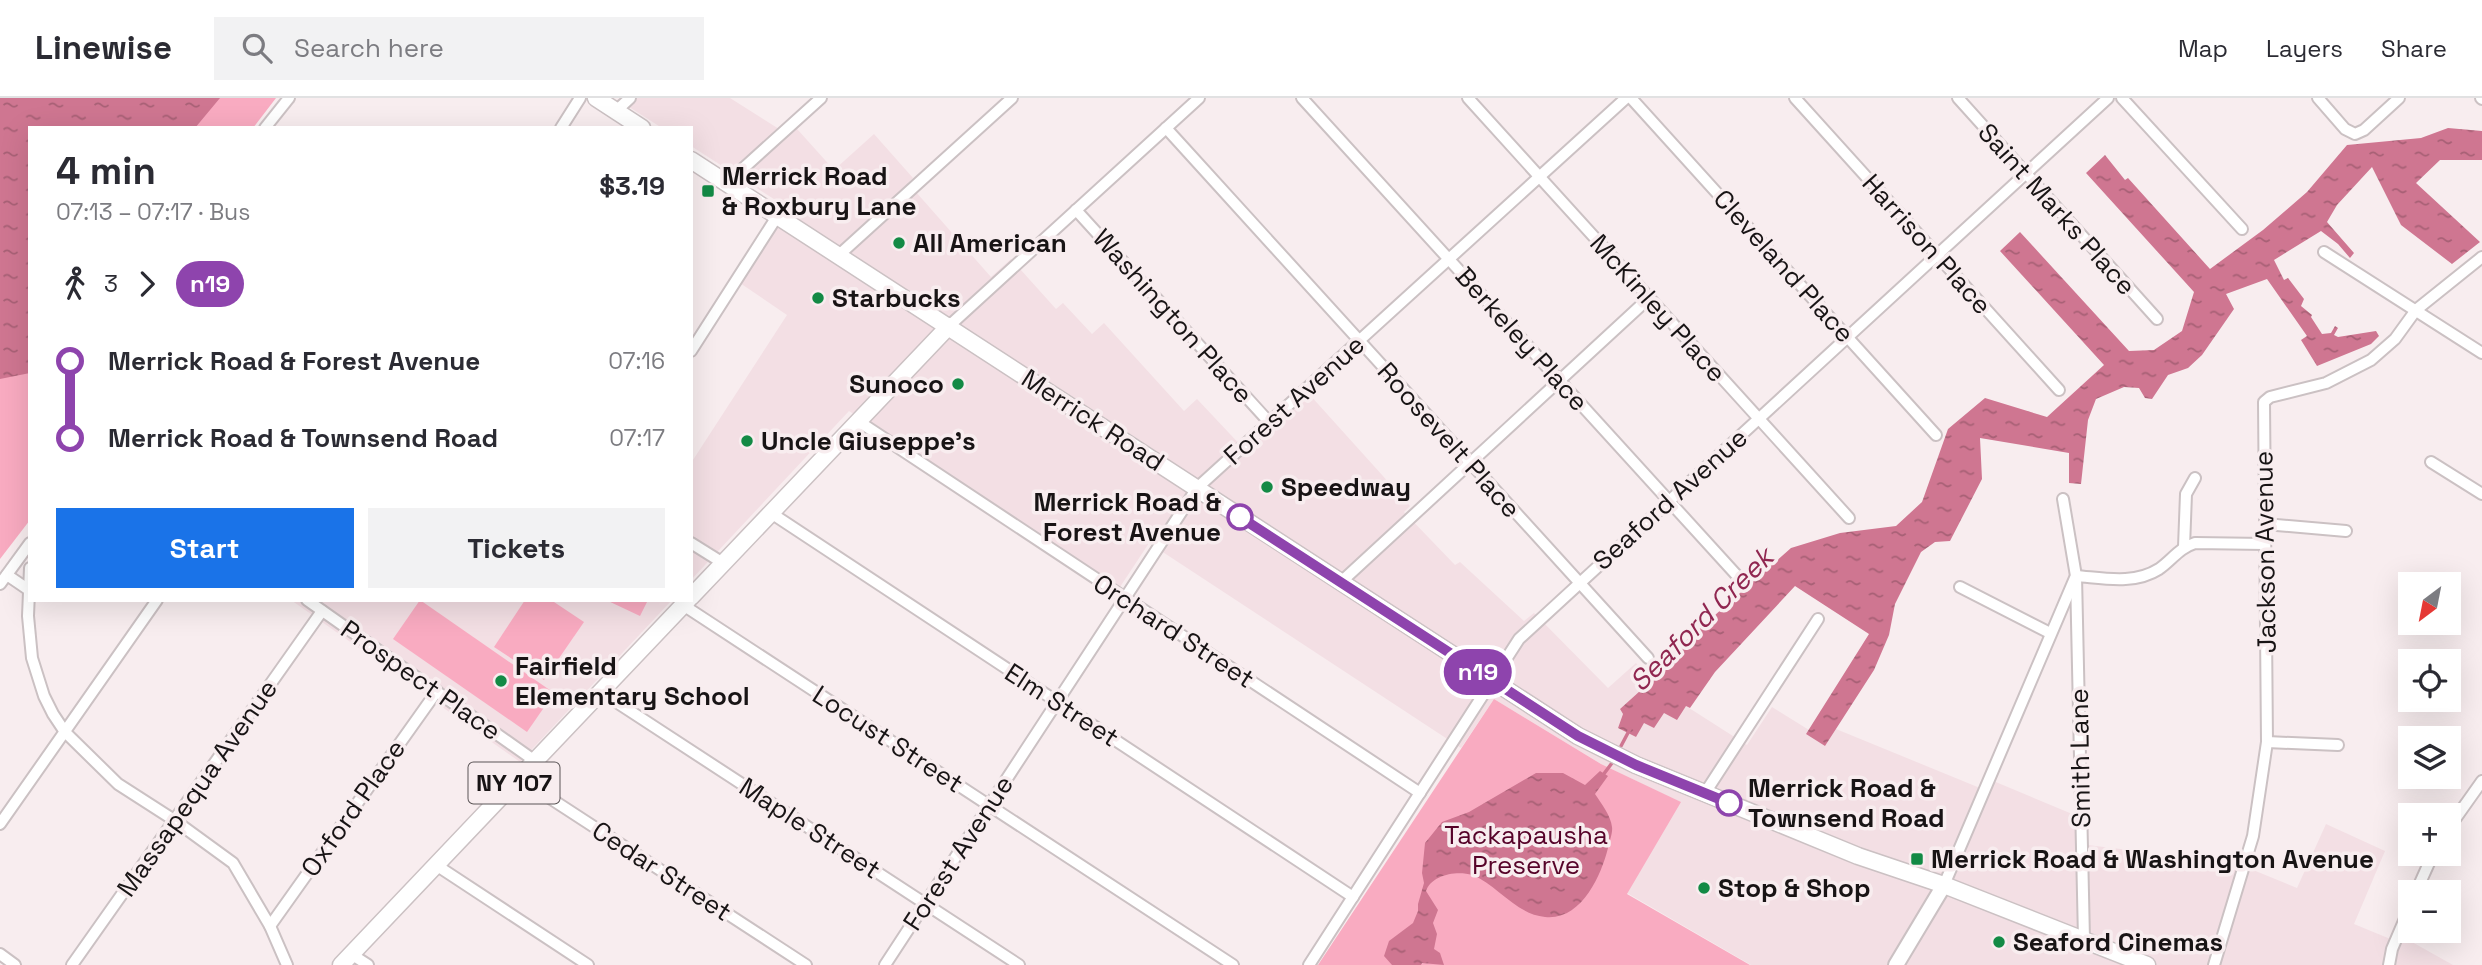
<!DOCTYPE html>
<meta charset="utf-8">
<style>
:root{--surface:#fff;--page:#f2f2f3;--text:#2b2b33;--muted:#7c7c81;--line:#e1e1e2;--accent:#1a73e8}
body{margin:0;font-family:"Space Grotesk",sans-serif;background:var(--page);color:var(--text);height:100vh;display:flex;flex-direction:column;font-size:26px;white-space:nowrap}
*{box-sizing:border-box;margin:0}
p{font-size:23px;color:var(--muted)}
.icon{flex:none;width:38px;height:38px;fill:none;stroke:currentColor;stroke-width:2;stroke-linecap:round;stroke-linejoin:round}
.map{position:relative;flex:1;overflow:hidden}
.sheet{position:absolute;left:28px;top:28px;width:665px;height:476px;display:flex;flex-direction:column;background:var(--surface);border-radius:0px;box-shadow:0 7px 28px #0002}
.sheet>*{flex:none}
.badge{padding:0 14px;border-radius:23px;font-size:24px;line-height:46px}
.needle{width:46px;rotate:212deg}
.controls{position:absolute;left:2398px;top:474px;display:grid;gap:14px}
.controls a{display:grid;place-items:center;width:63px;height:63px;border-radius:0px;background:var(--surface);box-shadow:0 7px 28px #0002;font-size:35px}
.map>.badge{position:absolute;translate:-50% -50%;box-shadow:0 0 0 4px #fff}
.legs{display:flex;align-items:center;gap:10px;height:77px;padding:0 28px;font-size:23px}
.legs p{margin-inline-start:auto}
.headline{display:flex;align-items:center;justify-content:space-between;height:119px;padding:0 28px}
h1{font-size:38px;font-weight:700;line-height:52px}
.cta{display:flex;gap:14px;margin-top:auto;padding:14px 28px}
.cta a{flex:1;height:80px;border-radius:0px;background:var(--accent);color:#fff;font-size:28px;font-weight:700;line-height:80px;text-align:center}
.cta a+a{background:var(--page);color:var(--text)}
ul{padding:0 28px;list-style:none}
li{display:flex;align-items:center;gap:24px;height:77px;font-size:26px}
li i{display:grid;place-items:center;width:10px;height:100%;margin:0 9px;background:currentColor}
li i::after{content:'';width:18px;height:18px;margin:-9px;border:5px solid;border-radius:50%;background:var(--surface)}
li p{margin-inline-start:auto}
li:first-child i{background:linear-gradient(#0000 50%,currentColor 0)}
li:last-child i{background:linear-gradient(currentColor 50%,#0000 0)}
header{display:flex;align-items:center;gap:42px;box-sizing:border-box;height:98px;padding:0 35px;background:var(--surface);border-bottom:2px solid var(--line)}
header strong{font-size:33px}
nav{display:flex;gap:38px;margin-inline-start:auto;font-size:24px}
.search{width:490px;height:63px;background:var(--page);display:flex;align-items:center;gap:18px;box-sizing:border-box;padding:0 24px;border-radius:0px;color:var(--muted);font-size:26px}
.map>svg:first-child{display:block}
</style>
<header>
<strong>Linewise</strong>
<div class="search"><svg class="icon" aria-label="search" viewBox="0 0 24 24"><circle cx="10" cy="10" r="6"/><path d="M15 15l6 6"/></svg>Search here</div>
<nav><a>Map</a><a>Layers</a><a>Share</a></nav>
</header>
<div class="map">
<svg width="2482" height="867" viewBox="0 0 2482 867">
<defs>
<pattern id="water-ripples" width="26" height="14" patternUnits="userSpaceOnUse" patternTransform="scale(1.75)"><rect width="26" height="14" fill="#cf7691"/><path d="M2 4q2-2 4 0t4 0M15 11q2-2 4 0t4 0" fill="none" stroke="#a76075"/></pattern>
</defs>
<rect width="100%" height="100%" fill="#f8edef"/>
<!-- built -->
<g fill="#f3dfe4">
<path d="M634,0H730L779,31L789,22L834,72L874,36L913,80L908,85L991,179L1011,161L1056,211L1063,205L1092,236L1104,225L1184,313L1197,301L1246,353L1309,296L1410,408L1404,414L1455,467L1460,464L1524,523L1534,515L1608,590L1636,565L1651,583L1620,611L1623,616L1618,630L1636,639L1644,624L1664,614L1686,608L1747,647L1772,609L1809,632L1806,636L1825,648L1836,631L1980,690L1991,682L2077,718L2079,746L2236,765L2297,790L2326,726L2385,753L2354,826L2400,845L2403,839L2453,867H1751L1627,795L1680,704L1601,666L1494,601L1461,650L1149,445L1120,489L849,313L691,482V365L787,217L740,185L788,110L691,48V30H662L626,7Z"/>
<path d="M291,502H672L520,664Z"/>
</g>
<!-- green -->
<g fill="#f9abc1">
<path d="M0,0H276L253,30H30V422L0,461Z"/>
<path d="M420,502L554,595L527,634L393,541Z"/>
<path d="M525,502H551L584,524L544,582L494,549Z"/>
<path d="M606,502H648L640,518Z"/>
<path d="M1494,601L1601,666L1681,704L1627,796L1750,867H1318Z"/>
</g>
<!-- water -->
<g fill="url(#water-ripples)">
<path d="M0,0H220L195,30H30V275L0,281Z"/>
<path d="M2448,30L2482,33V62H2440L2416,85L2480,144L2452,166L2401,127L2372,69L2337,107L2327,124L2354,155L2350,160L2338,146L2321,133L2274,162L2284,182L2288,180L2304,201L2301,208L2312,217L2311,219L2322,236L2331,235L2335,228L2338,230L2334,237L2338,239L2376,233L2379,238L2371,246L2317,268L2301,242L2307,238L2267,181L2226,196L2234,211L2202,257L2188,270L2168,277L2152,301L2145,300L2139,290L2124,289L2096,301L2088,322L2081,386L2069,385V355L1980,340L1982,381L1950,443L1935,444L1921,454L1895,506L1889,537L1874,572L1825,648L1806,636L1869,536L1795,488L1715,574L1690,610L1686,608L1677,622L1664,615L1654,630L1644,625L1636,639L1618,630L1623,616L1620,611L1651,583L1647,577L1791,450L1840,435L1896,428L1922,404L1948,331L1985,300L2047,319L2104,267L2000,153L2020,134L2129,253L2154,252L2182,233L2194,194L2086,75L2105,57L2125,82L2128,80L2210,171L2263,132L2307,94L2347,47L2421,40Z"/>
<path d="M1600,673L1608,678L1595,696C1601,705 1611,718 1612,729C1613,735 1609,744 1608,750C1601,778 1581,823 1545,819C1515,816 1498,787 1472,777C1457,772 1431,777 1426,793L1438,812L1433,825L1437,836L1434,851L1440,855L1444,867L1422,865L1421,867H1392L1384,858L1389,843L1413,825L1418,813V806L1424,785L1422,775L1425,745L1442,724L1469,714L1536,675H1563L1585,687Z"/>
</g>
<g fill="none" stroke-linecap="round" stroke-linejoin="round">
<!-- stream -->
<g stroke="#cf7691" stroke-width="3.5">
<path d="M1621,648L1630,631"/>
<path d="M1603,677L1612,665"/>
</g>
<defs>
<g id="street">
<path d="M1302,0L1741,482"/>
<path d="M1468,0L1849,420"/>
<path d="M1631,0L1936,337"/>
<path d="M1795,0L2059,292"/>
<path d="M1958,0L2157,221"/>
<path d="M2122,0L2242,131"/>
<path d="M2318,0L2345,31L2355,36L2364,32L2399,0"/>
<path d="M2481,0L2482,1"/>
<path d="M616,13L630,0"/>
<path d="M265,30L289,0"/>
<path d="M561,30L580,0"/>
<path d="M1166,30L1648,560"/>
<path d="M727,85L821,0"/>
<path d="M1076,112L1269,324"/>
<path d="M2324,154L2482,255"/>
<path d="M839,157L1012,0"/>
<path d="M949,228L1199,0"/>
<path d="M691,253L778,117"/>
<path d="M858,323L1420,695"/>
<path d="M2431,364L2482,396"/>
<path d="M2063,401L2076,478L2084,841"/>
<path d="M771,415L1353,799"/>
<path d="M2265,426L2346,433"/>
<path d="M691,445L723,465"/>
<path d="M2184,449L2186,396L2195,380"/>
<path d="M30,470L28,518L32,560L44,598L53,616L65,634L118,686L174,722L233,765L270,828L287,867"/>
<path d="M7,477L29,492"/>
<path d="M2076,478C2103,480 2134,487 2159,471C2172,462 2179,450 2195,445L2265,446"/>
<path d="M1341,484L1649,200"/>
<path d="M0,486L30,445"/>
<path d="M1960,489L2050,535"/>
<path d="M307,502L535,663"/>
<path d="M683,507L1233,867"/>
<path d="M601,594L1019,867"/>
<path d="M2267,644L2338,647"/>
<path d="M519,680L806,867"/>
<path d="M1705,695L1818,521"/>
<path d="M0,726L157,502"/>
<path d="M2448,731L2482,683"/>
<path d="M436,767L588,867"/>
<path d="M1944,787L2075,480"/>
<path d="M2416,794L2433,756"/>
<path d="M270,828L437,593"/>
<path d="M0,856L15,867"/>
<path d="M351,856L368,867"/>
<path d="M72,867L322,513"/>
<path d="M885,867L1197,390L1626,0"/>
<path d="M1309,867L1519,541L2108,0"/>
<path d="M2214,867L2253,738L2267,644L2264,304L2270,299L2326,285L2371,262L2395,241L2416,212L2482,159"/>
<path d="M2389,867L2392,851L2410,809"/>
</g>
<path id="secondary" d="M1896,867L1944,787"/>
<g id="primary">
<path d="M596,0L642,30"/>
<path d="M691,62L1578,638L1636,667L1858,758L1944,787L2147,867"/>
<path d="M691,499L949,228"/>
<path d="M341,867L688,502"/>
</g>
</defs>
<!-- street casing -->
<use href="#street" stroke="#cbc1c3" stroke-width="14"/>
<!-- secondary casing -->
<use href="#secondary" stroke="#cbc1c3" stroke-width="18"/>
<!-- primary casing -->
<use href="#primary" stroke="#cbc1c3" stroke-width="19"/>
<!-- street -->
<use href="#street" stroke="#fff" stroke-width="10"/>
<!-- secondary -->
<use href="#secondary" stroke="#fff" stroke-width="14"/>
<!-- primary -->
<use href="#primary" stroke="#fff" stroke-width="16"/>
</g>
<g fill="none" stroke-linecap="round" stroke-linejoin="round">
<defs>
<path id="line-1" d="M1240,419L1578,638L1636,667L1729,705"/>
</defs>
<!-- line-1 casing -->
<use href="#line-1" stroke="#fff" stroke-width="16"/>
<!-- line-1 -->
<use href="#line-1" stroke="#8e44ad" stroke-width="10"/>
</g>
<!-- markers -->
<g fill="#138a45" stroke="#f8edef" stroke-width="2.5">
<rect x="701" y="86" width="14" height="14" rx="3.5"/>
<circle cx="899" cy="145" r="7"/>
<circle cx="818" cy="200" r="7"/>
<circle cx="958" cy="286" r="7"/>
<circle cx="747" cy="343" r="7"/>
<circle cx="1267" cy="389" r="7"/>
<circle cx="501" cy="583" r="7"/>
<rect x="1910" y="754" width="14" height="14" rx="3.5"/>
<circle cx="1704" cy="790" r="7"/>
<circle cx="1999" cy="844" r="7"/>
</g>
<g fill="#fff" stroke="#8e44ad" stroke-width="3.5">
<circle cx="1240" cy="419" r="12"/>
<circle cx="1729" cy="705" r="12"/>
</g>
<g text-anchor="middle" stroke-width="7" stroke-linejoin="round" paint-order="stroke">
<!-- shield labels -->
<rect fill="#f8edef" stroke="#5b5556" stroke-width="2" x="468.5" y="664.5" width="91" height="41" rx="5"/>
<g font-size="24" font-weight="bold" fill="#181415">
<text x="514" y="693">NY 107</text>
</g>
<!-- poi labels -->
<g font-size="26" font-weight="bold" fill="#181415" stroke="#f8edef" text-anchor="start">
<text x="722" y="87">Merrick Road<tspan x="722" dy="30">&amp; Roxbury Lane</tspan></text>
<text x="913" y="154">All American</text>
<text x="832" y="209">Starbucks</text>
<text x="944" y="295" text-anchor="end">Sunoco</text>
<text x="761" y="352">Uncle Giuseppe's</text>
<text x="1281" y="398">Speedway</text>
<text x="515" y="577">Fairfield<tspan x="515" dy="30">Elementary School</tspan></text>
<text x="1931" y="770">Merrick Road &amp; Washington Avenue</text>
<text x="1718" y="799">Stop &amp; Shop</text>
<text x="2013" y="853">Seaford Cinemas</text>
</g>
<!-- street labels -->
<g font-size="26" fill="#181415" stroke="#f8edef">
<text transform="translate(2057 111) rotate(48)" y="9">Saint Marks Place</text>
<text transform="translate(1927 146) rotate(48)" y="9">Harrison Place</text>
<text transform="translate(1784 168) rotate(48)" y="9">Cleveland Place</text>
<text transform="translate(1658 210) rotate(48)" y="9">McKinley Place</text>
<text transform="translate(1173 218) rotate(48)" y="9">Washington Place</text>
<text transform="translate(1522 241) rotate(48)" y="9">Berkeley Place</text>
<text transform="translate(1294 302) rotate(-42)" y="9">Forest Avenue</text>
<text transform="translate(1093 322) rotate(33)" y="9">Merrick Road</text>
<text transform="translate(1449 342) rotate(48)" y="9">Roosevelt Place</text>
<text transform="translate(1670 401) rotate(-42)" y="9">Seaford Avenue</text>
<text transform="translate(2265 454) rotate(-91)" y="9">Jackson Avenue</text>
<text transform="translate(1174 533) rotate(33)" y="9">Orchard Street</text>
<text transform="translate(421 582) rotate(35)" y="9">Prospect Place</text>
<text transform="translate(1062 607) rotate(33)" y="9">Elm Street</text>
<text transform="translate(888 641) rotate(33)" y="9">Locust Street</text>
<text transform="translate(2080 660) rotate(-91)" y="9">Smith Lane</text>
<text transform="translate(197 690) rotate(-55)" y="9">Massapequa Avenue</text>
<text transform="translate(353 710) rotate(-55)" y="9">Oxford Place</text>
<text transform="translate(810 730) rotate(33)" y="9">Maple Street</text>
<text transform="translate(958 755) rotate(-57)" y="9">Forest Avenue</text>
<text transform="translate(662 773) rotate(33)" y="9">Cedar Street</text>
</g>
<!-- stop labels -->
<g font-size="26" font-weight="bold" fill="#181415" stroke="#f8edef" text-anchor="end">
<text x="1221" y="413">Merrick Road &amp;<tspan x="1221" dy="30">Forest Avenue</tspan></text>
<text x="1748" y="699" text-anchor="start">Merrick Road &amp;<tspan x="1748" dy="30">Townsend Road</tspan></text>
</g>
<!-- park labels -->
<g font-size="26" fill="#560329" stroke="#f8edef">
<text x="1526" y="746">Tackapausha<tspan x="1526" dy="30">Preserve</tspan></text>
</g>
<!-- water labels -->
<g font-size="28" font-style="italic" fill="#902650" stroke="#f8edef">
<text transform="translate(1701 521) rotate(-45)" y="10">Seaford Creek</text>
</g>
</g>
</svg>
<div class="controls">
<a><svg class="needle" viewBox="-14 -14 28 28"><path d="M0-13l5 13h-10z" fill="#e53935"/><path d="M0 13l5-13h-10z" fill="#7c7c81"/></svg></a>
<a><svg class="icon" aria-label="locate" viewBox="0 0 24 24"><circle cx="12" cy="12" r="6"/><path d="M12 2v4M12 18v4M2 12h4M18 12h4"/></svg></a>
<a><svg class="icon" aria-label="layers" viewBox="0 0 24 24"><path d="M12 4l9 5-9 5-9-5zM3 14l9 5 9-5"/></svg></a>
<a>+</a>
<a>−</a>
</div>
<b class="badge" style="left:1478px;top:574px;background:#8e44ad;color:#fff">n19</b>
<section class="sheet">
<div class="headline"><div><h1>4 min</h1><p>07:13 – 07:17 · Bus</p></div><b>$3.19</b></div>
<div class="legs"><svg class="icon" aria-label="walk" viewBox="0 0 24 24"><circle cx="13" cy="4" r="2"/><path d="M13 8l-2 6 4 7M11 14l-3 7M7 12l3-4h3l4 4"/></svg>3<svg class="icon" aria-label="forward" viewBox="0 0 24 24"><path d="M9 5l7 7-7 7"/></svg><b class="badge" style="background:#8e44ad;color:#fff">n19</b></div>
<ul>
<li><i style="color:#8e44ad"></i><b>Merrick Road &amp; Forest Avenue</b><p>07:16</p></li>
<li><i style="color:#8e44ad"></i><b>Merrick Road &amp; Townsend Road</b><p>07:17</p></li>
</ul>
<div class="cta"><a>Start</a><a>Tickets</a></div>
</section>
</div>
